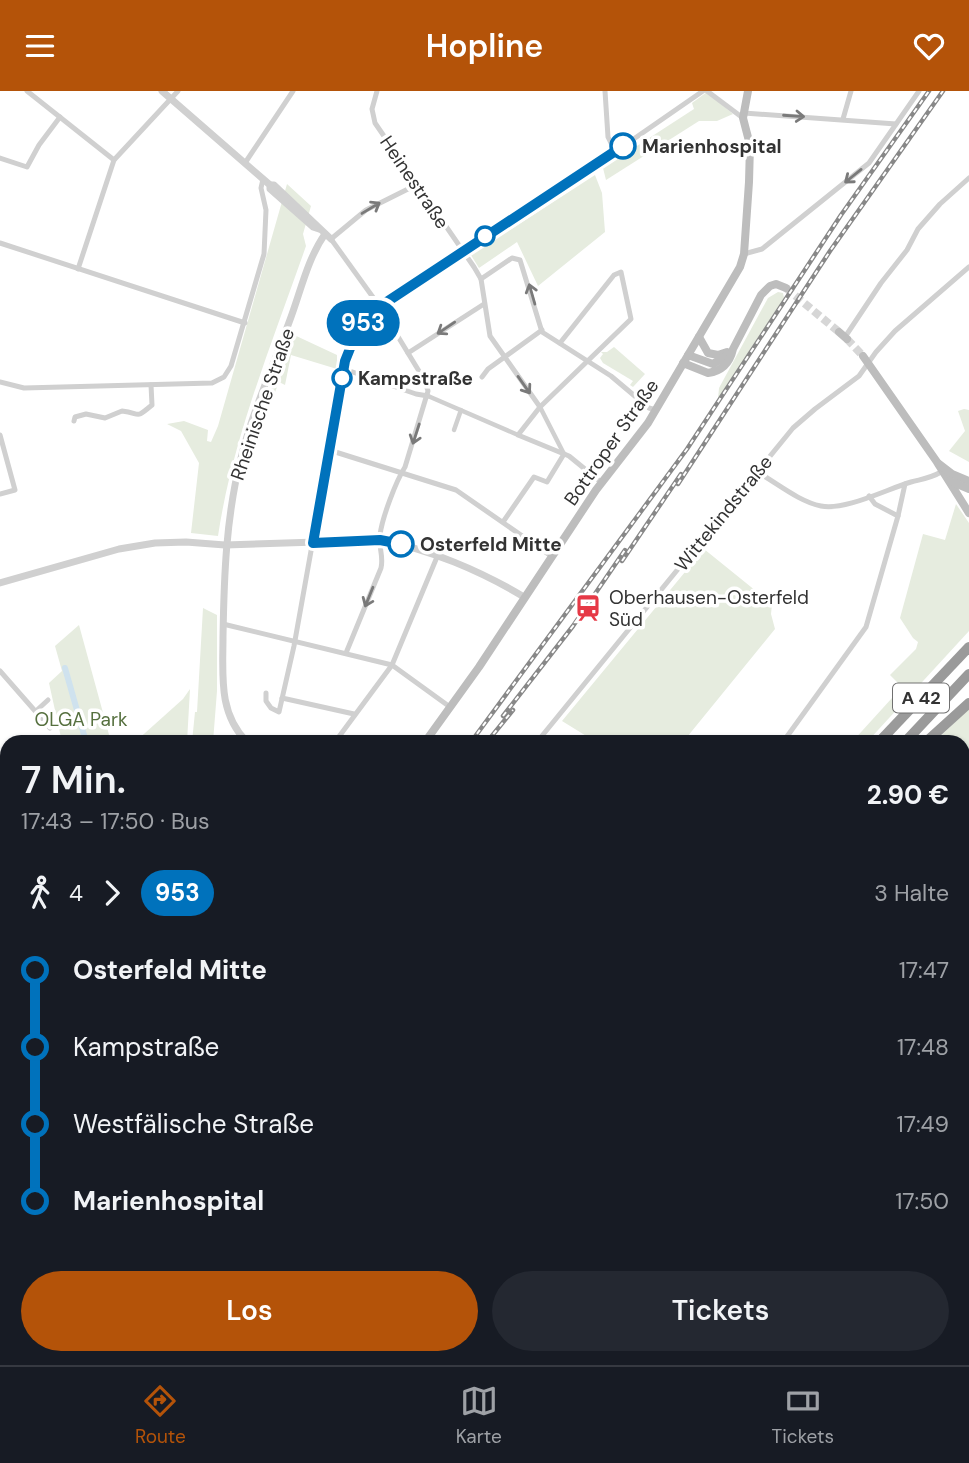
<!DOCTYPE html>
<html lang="de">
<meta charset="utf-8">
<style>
:root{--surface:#171b24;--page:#242831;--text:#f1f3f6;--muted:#9ea1a6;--line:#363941;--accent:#b45309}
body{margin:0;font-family:"DM Sans",sans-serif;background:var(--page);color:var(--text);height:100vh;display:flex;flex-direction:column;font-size:26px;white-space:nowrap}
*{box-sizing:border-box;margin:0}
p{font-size:23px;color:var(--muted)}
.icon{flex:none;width:38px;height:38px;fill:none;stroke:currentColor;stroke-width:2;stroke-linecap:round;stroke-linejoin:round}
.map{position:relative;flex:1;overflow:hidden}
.details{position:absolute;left:0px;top:644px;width:970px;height:630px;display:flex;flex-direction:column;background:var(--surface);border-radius:21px 21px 0 0;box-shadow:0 2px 5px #0004}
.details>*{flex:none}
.badge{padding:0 14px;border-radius:23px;font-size:24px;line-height:46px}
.map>.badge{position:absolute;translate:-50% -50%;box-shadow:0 0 0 4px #fff}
.legs{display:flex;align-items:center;gap:10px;height:77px;padding:0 21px;font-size:23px}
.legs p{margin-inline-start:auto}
.head{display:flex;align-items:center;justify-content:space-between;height:119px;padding:0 21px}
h1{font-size:38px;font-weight:600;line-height:52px}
.button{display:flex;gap:14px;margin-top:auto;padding:14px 21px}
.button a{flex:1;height:80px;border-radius:42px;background:var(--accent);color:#fff;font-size:28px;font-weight:600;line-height:80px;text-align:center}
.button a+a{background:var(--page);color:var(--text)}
ul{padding:0 21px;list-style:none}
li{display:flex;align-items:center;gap:24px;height:77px;font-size:26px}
li i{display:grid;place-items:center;width:10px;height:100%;margin:0 9px;background:currentColor}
li i::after{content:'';width:18px;height:18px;margin:-9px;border:5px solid;border-radius:50%;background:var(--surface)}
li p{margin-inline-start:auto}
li:first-child i{background:linear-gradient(#0000 50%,currentColor 0)}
li:last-child i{background:linear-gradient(currentColor 50%,#0000 0)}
header{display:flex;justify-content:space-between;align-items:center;height:91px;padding:0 21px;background:var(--accent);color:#fff;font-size:32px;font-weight:600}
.tabs{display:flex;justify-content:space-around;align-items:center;height:98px;border-top:2px solid var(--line);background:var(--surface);font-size:19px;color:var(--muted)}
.tabs a{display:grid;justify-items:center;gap:4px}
.tabs .active{color:var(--accent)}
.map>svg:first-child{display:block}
</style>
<header><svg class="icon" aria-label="menu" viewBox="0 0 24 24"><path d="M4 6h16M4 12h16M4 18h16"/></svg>Hopline<svg class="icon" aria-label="heart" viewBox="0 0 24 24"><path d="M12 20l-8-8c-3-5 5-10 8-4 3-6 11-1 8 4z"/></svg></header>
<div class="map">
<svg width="969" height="1274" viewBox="0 0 969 1274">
<rect width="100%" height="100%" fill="#fff"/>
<!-- green -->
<g fill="#e6ecdf">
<path d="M707,1L733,23L717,30H699L606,89L603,77L694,18L692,12Z"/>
<path d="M595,84L602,102L605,141L538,195L517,151L479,177L469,161L507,135L510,139Z"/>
<path d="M287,93L311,115L303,143L306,155C273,250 233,345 218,445L191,442L199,372L181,340L167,333L184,330L208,339L207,350L211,351L218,335Z"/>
<path d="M778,201L783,202L784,207L718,308L719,297L768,207Z"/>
<path d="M292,243L337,264V278L291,264L285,294L279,291L254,355L249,353L286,252Z"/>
<path d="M614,256L645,283L633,296L630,294L633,290L603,272L600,267L603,263L601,261H607Z"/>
<path d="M964,318L969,319V371L949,360L965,340L958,320Z"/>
<path d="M956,413L969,432V540L867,651H852L902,596L890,584L916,558L918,551L913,547L900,527L923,443L945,449Z"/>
<path d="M704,458L772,513L771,523L775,538L683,651H596L562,630Z"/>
<path d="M203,517L217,524V600L213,651H192L195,621H197Z"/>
<path d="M79,534L111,651H62L49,592L62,580L55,555Z"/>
<path d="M190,598L187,651H135L183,608Z"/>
<path d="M969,618V681L963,687L962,651H934Z"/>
<path d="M7,704V988L4,986L0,989V711Z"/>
<path d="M72,1267H226L217,1274H102V1271L72,1270Z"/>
</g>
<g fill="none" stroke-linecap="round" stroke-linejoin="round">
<!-- stream -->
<path stroke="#cfe2ee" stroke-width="2" d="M666,1267L678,1274"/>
<!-- canal -->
<path stroke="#cfe2ee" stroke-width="6" d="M65,577L86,651"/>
<!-- secondary-tunnel -->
<g stroke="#d6d6d6" stroke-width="8" stroke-dasharray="8 4" stroke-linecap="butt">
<path d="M786,197L839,241"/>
<path d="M847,248L863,265"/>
</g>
<!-- pedestrian -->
<g stroke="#d0d0d0" stroke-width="4.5">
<path d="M428,305L518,344"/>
<path d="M540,316L564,363"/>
<path d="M454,339L461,319"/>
<path d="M962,1006L969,1001"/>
<path d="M800,1274L802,1267"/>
<path d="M845,1274L847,1267"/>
</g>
<!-- minor -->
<g stroke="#d0d0d0" stroke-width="5">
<path d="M27,0L114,69"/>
<path d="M377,0L372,18L375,32L474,176L481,188L490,245L540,316"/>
<path d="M605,0L608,46L615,60"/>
<path d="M707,0L743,27"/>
<path d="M744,22L896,33"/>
<path d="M843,28L851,0"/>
<path d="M0,67L27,76L39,54L60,26"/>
<path d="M245,72L293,0"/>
<path d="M0,152L245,232"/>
<path d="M744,163L762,158L869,72L919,0"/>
<path d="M78,178L114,69L178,0"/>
<path d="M481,188L512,167L520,169L542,241L611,285L649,317L656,319"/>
<path d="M845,246L881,192L907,159L918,138L940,113L969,87"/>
<path d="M560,252L614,184L621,181L631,228L540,316L518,344L569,365L602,392"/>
<path d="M408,262L484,213"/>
<path d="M344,278L416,303L428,305"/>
<path d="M482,286L488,278L542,239"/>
<path d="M0,291L24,297L212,292L224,286L231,275L264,163L266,119L261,97L263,88"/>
<path d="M74,330L75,326L86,323L105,327L122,320C142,322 134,329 152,314L151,294"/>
<path d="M0,344L15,399L0,403"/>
<path d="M329,359L456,399L551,465"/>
<path d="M759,382C778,393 800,411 821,415C845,420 887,398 911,391C922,388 931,387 941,381"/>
<path d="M898,425L905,393"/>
<path d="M503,431L534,386L547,391L564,363"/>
<path d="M223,533L392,574L450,616"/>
<path d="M346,562L381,477C384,465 378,455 380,444C382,427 396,390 405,376L428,300L425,290L380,216L331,148L366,119L416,94"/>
<path d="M0,580L50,637"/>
<path d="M266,602V610L271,617L279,621L294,555L345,270C351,250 360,235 373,220L599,72L703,0"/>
<path d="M282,607L354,623"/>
<path d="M36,620L48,609"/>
<path d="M335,651L392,574L437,466"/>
<path d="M537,651L793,337L815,318L859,285L876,261L895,240L969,176"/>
<path d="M783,651L866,536L898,425L875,413L869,405"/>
<path d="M962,867L969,862"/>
<path d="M962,1010L969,1025"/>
<path d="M962,1060L969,1058"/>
<path d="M0,1119L7,1115"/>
<path d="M0,1236L7,1216"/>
<path d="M226,1274L234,1267"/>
</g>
<!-- tertiary -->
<g stroke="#d0d0d0" stroke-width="7">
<path d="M162,0L270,94V98L313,136L319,138"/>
<path d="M270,94H274L331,148"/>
<path d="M0,492L119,458L155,452L186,451L225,454L380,449C429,458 481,480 524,506"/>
<path d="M247,651C218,622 223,584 223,546C224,485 226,426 241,367C253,319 274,273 291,226C301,199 308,167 325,143"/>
</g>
<!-- secondary -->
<g stroke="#bdbdbd" stroke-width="8">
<path d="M839,241L847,248"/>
<path d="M699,246L708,262L718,264L727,261"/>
<path d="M688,264L713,273L729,263"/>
<path d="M863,265L937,371L969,422"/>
<path d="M683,272L708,282C722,280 730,271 733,258L761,204L770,195L776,193L786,197"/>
<path d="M939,373L952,383L969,390"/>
<path d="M950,390L969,398"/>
<path d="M425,651L479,576L596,399L648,332L740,176L744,163L749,91L750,54L743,27L748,0"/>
</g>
<!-- primary -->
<path stroke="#ababab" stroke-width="9" d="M0,1038L7,1035"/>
<!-- motorway -->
<g stroke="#9a9a9a" stroke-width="10">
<path d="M879,651L969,556"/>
<path d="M905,651L969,583"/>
<path d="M926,651L969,612"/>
<path d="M248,1274L256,1267"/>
<path d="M272,1274L280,1267"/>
</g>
<!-- tram -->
<path stroke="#888" stroke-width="2" d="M237,1267L249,1274"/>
<defs>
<g id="rail">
<path d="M678,393L830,160L943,0"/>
<path d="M622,470L681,383"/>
<path d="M503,625L573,535L625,459"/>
<path d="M471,651L687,358L841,124L929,0"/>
<path d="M487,651L513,619"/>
<path d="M962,1081L969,1079"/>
<path d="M0,1111L7,1108"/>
<path d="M61,1267V1274"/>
<path d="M518,1274L525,1267"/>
</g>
</defs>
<!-- rail casing -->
<use href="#rail" stroke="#888" stroke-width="4.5"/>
<!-- rail -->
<use href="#rail" stroke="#fff" stroke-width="2" stroke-dasharray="5" stroke-linecap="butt"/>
</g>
<!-- one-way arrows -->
<defs><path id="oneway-shaft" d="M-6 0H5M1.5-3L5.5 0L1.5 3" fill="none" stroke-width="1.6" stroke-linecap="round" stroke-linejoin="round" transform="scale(1.75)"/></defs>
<g stroke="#7a7a7a">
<use href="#oneway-shaft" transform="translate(794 25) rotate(4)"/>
<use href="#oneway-shaft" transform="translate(853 85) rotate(141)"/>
<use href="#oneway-shaft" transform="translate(371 117) rotate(-31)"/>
<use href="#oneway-shaft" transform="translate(532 203) rotate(-106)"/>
<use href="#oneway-shaft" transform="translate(446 237) rotate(146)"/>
<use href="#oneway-shaft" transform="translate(524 294) rotate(55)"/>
<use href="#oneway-shaft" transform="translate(416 343) rotate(108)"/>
<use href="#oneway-shaft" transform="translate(369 506) rotate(112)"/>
</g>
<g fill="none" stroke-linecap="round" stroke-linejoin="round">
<defs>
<path id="line-1" d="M401,453L380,449L313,452L345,270L355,245L373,220L623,55"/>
</defs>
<!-- line-1 casing -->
<use href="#line-1" stroke="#fff" stroke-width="16"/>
<!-- line-1 -->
<use href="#line-1" stroke="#0072bc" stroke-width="10"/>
</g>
<!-- icons -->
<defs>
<symbol id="station-bare" viewBox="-9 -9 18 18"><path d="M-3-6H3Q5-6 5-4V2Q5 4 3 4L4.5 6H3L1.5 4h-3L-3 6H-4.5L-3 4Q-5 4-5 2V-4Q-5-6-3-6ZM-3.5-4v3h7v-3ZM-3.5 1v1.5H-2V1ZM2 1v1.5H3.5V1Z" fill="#e63946" stroke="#fff" stroke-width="2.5" paint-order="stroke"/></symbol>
</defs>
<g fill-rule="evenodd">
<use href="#station-bare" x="569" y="498" width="38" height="38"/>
</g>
<!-- markers -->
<g fill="#fff" stroke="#0072bc" stroke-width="3.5">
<circle cx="623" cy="55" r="12"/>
<circle cx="485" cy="145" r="9"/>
<circle cx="342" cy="287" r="9"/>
<circle cx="401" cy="453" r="12"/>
</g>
<g text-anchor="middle" stroke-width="7" stroke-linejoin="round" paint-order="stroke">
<!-- shield labels -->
<rect fill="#fff" stroke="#707070" stroke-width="2" x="893" y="592.5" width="56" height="29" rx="5"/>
<g font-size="18" font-weight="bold" fill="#333">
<text x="921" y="613">A 42</text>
</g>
<!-- stop labels -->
<g font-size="19" font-weight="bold" fill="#333" stroke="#fff" text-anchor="start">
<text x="642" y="62">Marienhospital</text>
<text x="358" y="294">Kampstraße</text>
<text x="420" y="460">Osterfeld Mitte</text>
</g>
<!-- street labels -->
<g font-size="19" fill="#333" stroke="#fff">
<text transform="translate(415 91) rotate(56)" y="7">Heinestraße</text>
<text transform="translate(262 313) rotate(-71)" y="7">Rheinische Straße</text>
<text transform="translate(611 351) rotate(-55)" y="7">Bottroper Straße</text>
<text transform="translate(723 422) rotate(-51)" y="7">Wittekindstraße</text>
</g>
<!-- poi labels -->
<g font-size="19" fill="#333" stroke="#fff" text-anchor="start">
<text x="609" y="513">Oberhausen-Osterfeld<tspan x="609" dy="22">Süd</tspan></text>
</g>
<!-- park labels -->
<g font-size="19" fill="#56703f" stroke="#fff">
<text x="81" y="635">OLGA Park</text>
</g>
</g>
</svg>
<b class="badge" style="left:363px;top:232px;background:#0072bc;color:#fff">953</b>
<section class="details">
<div class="head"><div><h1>7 Min.</h1><p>17:43 – 17:50 · Bus</p></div><b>2.90 €</b></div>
<div class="legs"><svg class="icon" aria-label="walk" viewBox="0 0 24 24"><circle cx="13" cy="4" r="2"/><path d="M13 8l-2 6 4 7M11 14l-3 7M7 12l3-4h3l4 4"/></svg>4<svg class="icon" aria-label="forward" viewBox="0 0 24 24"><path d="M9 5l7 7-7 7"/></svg><b class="badge" style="background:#0072bc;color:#fff">953</b><p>3 Halte</p></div>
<ul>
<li><i style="color:#0072bc"></i><b>Osterfeld Mitte</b><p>17:47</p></li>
<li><i style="color:#0072bc"></i><span>Kampstraße</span><p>17:48</p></li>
<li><i style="color:#0072bc"></i><span>Westfälische Straße</span><p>17:49</p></li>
<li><i style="color:#0072bc"></i><b>Marienhospital</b><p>17:50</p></li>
</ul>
<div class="button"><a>Los</a><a>Tickets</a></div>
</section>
</div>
<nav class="tabs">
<a class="active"><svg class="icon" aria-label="directions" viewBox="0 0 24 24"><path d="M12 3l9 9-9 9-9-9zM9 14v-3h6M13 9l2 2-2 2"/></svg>Route</a>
<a><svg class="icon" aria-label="map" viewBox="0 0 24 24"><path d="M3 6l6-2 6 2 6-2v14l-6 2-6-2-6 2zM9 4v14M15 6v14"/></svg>Karte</a>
<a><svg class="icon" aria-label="tickets" viewBox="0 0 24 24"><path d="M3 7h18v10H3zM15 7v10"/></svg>Tickets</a>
</nav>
